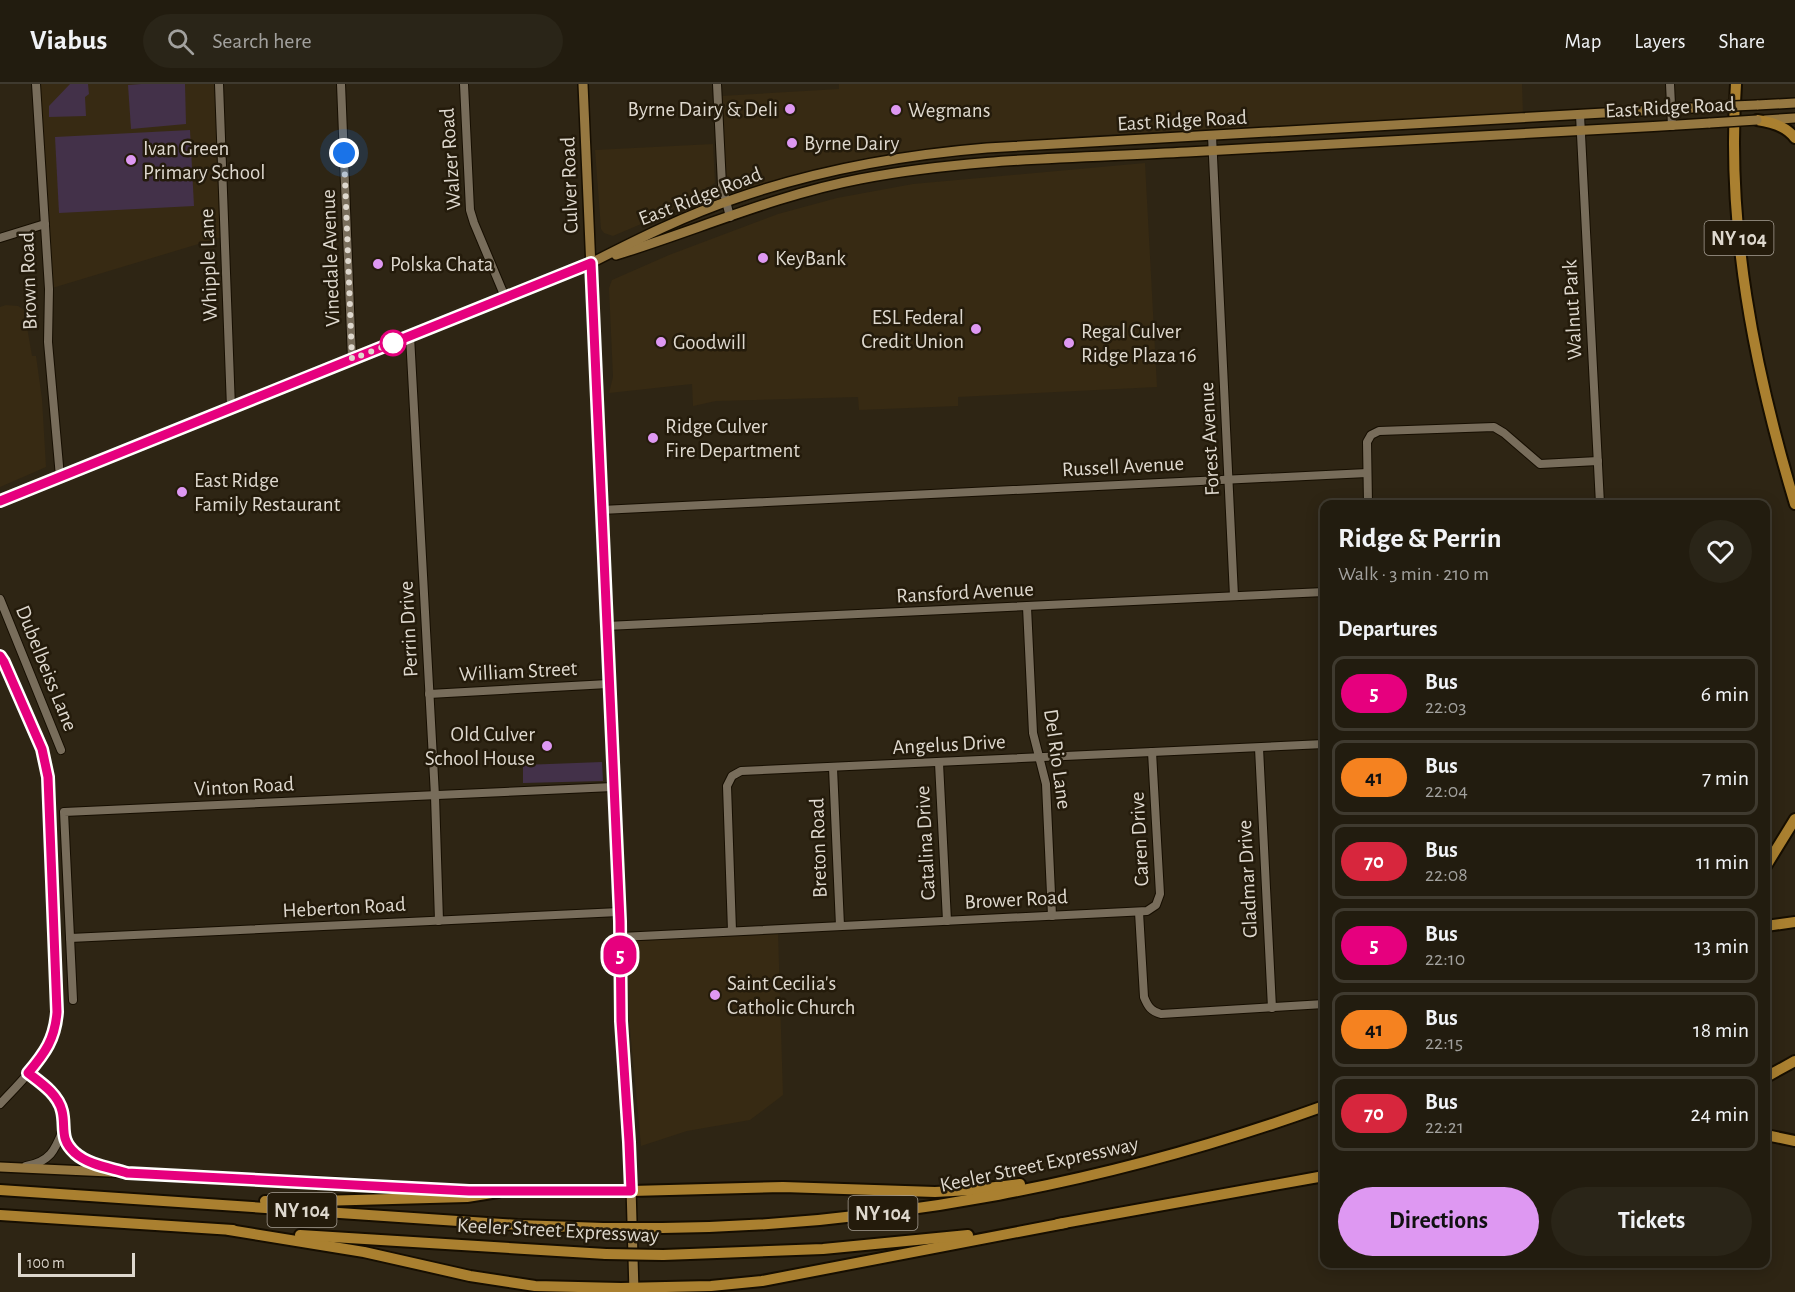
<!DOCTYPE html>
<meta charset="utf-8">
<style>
:root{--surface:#221c0f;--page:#2a2518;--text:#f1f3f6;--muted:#a2a19e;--line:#3f3a2f;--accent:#de98f2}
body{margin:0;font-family:"Alegreya Sans",sans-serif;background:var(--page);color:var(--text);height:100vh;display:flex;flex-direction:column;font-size:22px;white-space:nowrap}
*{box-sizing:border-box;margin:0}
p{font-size:20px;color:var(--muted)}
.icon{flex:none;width:33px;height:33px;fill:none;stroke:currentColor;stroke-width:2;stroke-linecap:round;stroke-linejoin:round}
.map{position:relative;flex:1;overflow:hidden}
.drawer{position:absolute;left:1320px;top:416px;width:450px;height:768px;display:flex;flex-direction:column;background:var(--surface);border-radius:12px;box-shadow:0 3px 15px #0003,0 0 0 2px var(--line)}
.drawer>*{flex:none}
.badge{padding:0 12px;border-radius:20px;font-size:21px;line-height:39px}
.scale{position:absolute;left:18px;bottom:15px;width:117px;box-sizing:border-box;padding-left:6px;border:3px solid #ded8ce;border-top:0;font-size:16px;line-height:21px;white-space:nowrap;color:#ded8ce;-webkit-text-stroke:4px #241b0b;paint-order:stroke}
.you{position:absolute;width:30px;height:30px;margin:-15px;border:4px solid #fff;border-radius:50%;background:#1a73e8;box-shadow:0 0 0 9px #1a73e833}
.map>.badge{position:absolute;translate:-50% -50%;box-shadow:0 0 0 3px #fff}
h2{padding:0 18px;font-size:22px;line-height:54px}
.round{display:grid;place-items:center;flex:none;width:63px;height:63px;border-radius:32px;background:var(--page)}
.head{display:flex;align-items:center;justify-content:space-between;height:102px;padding:0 18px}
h1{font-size:28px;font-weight:600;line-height:45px}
.primary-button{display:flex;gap:12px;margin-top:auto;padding:12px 18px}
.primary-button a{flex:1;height:69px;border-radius:36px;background:var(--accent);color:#111;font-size:24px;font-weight:600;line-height:69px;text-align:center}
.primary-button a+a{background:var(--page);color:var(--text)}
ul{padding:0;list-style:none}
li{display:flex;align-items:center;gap:18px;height:75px;margin:0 12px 9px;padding:0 6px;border:3px solid var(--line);border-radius:12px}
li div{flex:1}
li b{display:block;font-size:22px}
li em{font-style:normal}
li .badge{min-width:66px;font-weight:700;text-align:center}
header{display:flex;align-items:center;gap:36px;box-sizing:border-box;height:84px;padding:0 30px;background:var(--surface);border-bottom:2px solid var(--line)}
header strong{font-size:28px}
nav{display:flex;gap:33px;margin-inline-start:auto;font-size:21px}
.search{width:420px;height:54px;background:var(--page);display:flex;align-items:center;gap:15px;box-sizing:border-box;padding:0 21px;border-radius:33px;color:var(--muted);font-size:22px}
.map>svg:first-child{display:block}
</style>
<header>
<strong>Viabus</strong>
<div class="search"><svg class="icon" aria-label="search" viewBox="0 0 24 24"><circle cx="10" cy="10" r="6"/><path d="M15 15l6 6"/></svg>Search here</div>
<nav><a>Map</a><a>Layers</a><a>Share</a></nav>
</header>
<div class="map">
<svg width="1795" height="1208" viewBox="0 0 1795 1208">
<rect width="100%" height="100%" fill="#2e2514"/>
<!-- built -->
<g fill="#372a13">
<path d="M35,0H219L225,152L49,205Z"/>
<path d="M839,0H1522L1523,30L1099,51L939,63L837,81L744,106H737L732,104L726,96L721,12L839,5Z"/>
<path d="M713,60L715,99L660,132L613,152L604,149L601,145L595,66Z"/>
<path d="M1145,79L1157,303L958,313V322L859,326L858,313L716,317L693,322L692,300L609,309L613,293L609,204L612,196L669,171L778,130L837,114L913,100Z"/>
<path d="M6,221L18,222L24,226L32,272H36L42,315L46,383L0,403V223Z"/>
<path d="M778,848L783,1011L750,1036L687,1047L641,1062L629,934L627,862L633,856Z"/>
</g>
<!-- green -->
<g fill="#433149">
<path d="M70,0H88L89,10L85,13L86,32L49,33V22Z"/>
<path d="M141,0H185L186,40L131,45L128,1Z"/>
<path d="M190,46L194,122L59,129L55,53Z"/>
<path d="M602,678L603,697L523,699V681Z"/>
</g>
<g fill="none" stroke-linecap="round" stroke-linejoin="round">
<defs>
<g id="minor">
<path d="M36,0L49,205L48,258L60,393"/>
<path d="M219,0L231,324"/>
<path d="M341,0L352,275"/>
<path d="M464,0L470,126L474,139L505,213"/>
<path d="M717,0L722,101L730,133"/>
<path d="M1670,0L1672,42"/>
<path d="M1580,31L1600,420"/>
<path d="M1212,52L1234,512"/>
<path d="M0,154L45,140"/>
<path d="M410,252L435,712L439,837"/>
<path d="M1368,420L1367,358L1371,351L1379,347L1494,343L1504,349L1540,380L1598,377"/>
<path d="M601,426L1367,389"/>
<path d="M0,515L61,666"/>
<path d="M1027,523L1033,649L1046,700L1052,832"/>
<path d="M606,542L1324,508"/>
<path d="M0,572L5,578L42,665L48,693L57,928C54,968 25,993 0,1020"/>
<path d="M429,610L608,600"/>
<path d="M1259,664L1272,924"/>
<path d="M939,679L947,837"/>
<path d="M833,684L840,842"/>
<path d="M1139,828L1144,913C1148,923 1151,927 1161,930L1324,920"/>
<path d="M732,847L727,702L732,692L741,687L1324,660"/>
<path d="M620,853L1147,827L1156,821L1160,810L1152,668"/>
<path d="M70,854L619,828"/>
<path d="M73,916L64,728L613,703"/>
<path d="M28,989C41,999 58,1011 62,1027C66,1044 60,1057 76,1070C88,1080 106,1082 120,1087"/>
<path d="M26,1082C50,1078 55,1066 63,1046"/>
</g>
<g id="major">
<path d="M583,0L620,853L621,937L630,1068L634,1208"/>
<path d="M1757,21L1795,19"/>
<path d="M1765,36L1795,34"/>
<path d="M616,171C697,146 776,111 860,95C968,74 1078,74 1187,68C1362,59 1536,50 1710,39"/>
<path d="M0,417L591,179C638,155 686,131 737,114C818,86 902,71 987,64L1710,23"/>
<path d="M0,1083L327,1098L469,1107H631"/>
</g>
<g id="highway">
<path d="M1736,0C1726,143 1754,284 1795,420"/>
<path d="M1757,36C1772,38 1786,42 1795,54"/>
<path d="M1766,782L1795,735"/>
<path d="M1766,842L1795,838"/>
<path d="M1766,993L1795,977"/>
<path d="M1766,1051L1795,1057"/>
<path d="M0,1106L518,1141L603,1144"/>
<path d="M631,1107L783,1103L935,1108L971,1106L1020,1100"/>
<path d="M265,1117H318L467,1113L498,1108"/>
<path d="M0,1131L233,1146"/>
<path d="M1058,1140L1324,1092"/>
<path d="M662,1144C888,1142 1113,1098 1324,1022"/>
<path d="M229,1146L364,1168L470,1192L535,1202L621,1204L711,1202L762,1197L1065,1139"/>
<path d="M300,1151L606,1170"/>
<path d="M663,1171L823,1165L968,1151"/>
</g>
</defs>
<!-- minor casing -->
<use href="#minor" stroke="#160e01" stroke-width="10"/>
<!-- major casing -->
<use href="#major" stroke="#160e01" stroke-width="12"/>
<!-- highway casing -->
<use href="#highway" stroke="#160e01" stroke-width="14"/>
<!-- minor -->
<use href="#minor" stroke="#786d5b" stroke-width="8"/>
<!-- major -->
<use href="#major" stroke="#967841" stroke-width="9"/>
<!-- highway -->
<use href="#highway" stroke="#aa8030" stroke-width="10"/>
<defs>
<g id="major-bridge">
<path d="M1710,23L1757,21"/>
<path d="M1710,39L1757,36"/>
</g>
<g id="highway-bridge">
<path d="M603,1144H662"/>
<path d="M606,1170L663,1171"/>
</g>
</defs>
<!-- major-bridge casing -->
<use href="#major-bridge" stroke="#160e01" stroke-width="12" stroke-linecap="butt"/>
<!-- highway-bridge casing -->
<use href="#highway-bridge" stroke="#160e01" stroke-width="14" stroke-linecap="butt"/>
<!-- major-bridge -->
<use href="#major-bridge" stroke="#967841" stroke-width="9"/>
<!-- highway-bridge -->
<use href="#highway-bridge" stroke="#aa8030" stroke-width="10"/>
</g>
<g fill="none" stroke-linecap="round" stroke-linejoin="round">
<defs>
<path id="line" d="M0,417L591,179L620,837L621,937L629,1058L631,1107H469L127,1089C111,1084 88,1081 75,1069C59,1055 66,1043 62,1027C58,1010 41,999 28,989C45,969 55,955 57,928L48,693L42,665L4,578L0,572"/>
</defs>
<!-- line casing -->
<use href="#line" stroke="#fff" stroke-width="14"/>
<!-- line -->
<use href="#line" stroke="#e6007e" stroke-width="9"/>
<!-- walk -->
<path stroke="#ded8ce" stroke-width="6" stroke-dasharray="0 10.8" d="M344,69L352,275L393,259"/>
</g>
<!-- markers -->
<g fill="#de98f2" stroke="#241b0b" stroke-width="2">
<circle cx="790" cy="25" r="6"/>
<circle cx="896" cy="26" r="6"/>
<circle cx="792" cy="59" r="6"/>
<circle cx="131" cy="76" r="6"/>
<circle cx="763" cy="174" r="6"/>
<circle cx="378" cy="180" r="6"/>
<circle cx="976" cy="245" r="6"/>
<circle cx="661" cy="258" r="6"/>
<circle cx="1069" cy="259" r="6"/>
<circle cx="653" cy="354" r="6"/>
<circle cx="182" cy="408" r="6"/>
<circle cx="547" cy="662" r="6"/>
<circle cx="715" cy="911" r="6"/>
</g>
<circle fill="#fff" stroke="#e6007e" stroke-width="3" cx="393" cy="259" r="12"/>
<g text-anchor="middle" stroke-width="5" stroke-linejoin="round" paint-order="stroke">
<!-- shield labels -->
<g fill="#241b0b" stroke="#a69f94" stroke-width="1.5">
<rect x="1704.5" y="137" width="69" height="34" rx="4.5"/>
<rect x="267.5" y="1109" width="69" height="34" rx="4.5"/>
<rect x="848.5" y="1112" width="69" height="34" rx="4.5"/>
</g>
<g font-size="20" font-weight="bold" fill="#ded8ce">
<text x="1739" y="161">NY 104</text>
<text x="302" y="1133">NY 104</text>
<text x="883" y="1136">NY 104</text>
</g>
<!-- street labels -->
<g font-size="21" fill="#ded8ce" stroke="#241b0b">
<text transform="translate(1670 23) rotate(-3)" y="7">East Ridge Road</text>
<text transform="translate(1182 36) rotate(-3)" y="7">East Ridge Road</text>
<text transform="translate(450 75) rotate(-94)" y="7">Walzer Road</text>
<text transform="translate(569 101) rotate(-92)" y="7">Culver Road</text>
<text transform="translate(700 112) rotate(-21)" y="7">East Ridge Road</text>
<text transform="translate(330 174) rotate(-92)" y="7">Vinedale Avenue</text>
<text transform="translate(208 181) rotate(-92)" y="7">Whipple Lane</text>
<text transform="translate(28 197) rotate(-92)" y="7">Brown Road</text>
<text transform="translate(1572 226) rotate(-93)" y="7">Walnut Park</text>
<text transform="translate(1209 355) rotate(-93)" y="7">Forest Avenue</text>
<text transform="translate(1123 382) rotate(-3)" y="7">Russell Avenue</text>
<text transform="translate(965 508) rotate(-3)" y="7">Ransford Avenue</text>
<text transform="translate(408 545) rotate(-93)" y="7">Perrin Drive</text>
<text transform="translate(47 584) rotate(68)" y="7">Dubelbeiss Lane</text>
<text transform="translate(518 587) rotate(-3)" y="7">William Street</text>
<text transform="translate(949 660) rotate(-3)" y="7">Angelus Drive</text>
<text transform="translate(1058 675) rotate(82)" y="7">Del Rio Lane</text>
<text transform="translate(244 702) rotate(-3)" y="7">Vinton Road</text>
<text transform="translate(1139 755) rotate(-93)" y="7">Caren Drive</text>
<text transform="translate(925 759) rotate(-93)" y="7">Catalina Drive</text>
<text transform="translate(818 764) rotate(-92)" y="7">Breton Road</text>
<text transform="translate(1247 795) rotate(-93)" y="7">Gladmar Drive</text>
<text transform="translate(1016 815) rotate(-3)" y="7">Brower Road</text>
<text transform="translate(344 823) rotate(-3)" y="7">Heberton Road</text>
<text transform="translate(1039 1080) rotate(-12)" y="7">Keeler Street Expressway</text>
<text transform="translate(558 1146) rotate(3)" y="7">Keeler Street Expressway</text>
</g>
<!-- poi labels -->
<g font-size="21" fill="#ded8ce" stroke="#241b0b" text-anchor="start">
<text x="778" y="32" text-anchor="end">Byrne Dairy &amp; Deli</text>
<text x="908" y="33">Wegmans</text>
<text x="804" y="66">Byrne Dairy</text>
<text x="143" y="71">Ivan Green<tspan x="143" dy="24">Primary School</tspan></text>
<text x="775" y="181">KeyBank</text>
<text x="390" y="187">Polska Chata</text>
<text x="964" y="240" text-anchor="end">ESL Federal<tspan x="964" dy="24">Credit Union</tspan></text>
<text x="1081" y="254">Regal Culver<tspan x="1081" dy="24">Ridge Plaza 16</tspan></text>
<text x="673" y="265">Goodwill</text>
<text x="665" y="349">Ridge Culver<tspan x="665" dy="24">Fire Department</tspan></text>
<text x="194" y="403">East Ridge<tspan x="194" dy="24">Family Restaurant</tspan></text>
<text x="535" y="657" text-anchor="end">Old Culver<tspan x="535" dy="24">School House</tspan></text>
<text x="727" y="906">Saint Cecilia's<tspan x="727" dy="24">Catholic Church</tspan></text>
</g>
</g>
</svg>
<div class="scale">100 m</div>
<div class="you" style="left:344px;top:69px"></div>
<b class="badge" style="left:620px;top:871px;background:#e6007e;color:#fff">5</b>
<section class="drawer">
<div class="head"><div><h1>Ridge &amp; Perrin</h1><p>Walk · 3 min · 210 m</p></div><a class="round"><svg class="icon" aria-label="heart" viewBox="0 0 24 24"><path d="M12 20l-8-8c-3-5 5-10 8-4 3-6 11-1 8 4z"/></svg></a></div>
<h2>Departures</h2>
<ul>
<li><span class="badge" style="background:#e6007e;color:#fff">5</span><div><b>Bus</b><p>22:03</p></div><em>6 min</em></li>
<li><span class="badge" style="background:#f58220;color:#111">41</span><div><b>Bus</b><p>22:04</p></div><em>7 min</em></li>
<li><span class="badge" style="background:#d7263d;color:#fff">70</span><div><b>Bus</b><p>22:08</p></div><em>11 min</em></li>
<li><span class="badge" style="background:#e6007e;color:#fff">5</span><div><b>Bus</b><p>22:10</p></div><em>13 min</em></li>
<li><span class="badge" style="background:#f58220;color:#111">41</span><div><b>Bus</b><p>22:15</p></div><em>18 min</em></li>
<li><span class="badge" style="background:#d7263d;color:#fff">70</span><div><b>Bus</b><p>22:21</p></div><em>24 min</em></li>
</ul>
<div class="primary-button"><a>Directions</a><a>Tickets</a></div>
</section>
</div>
